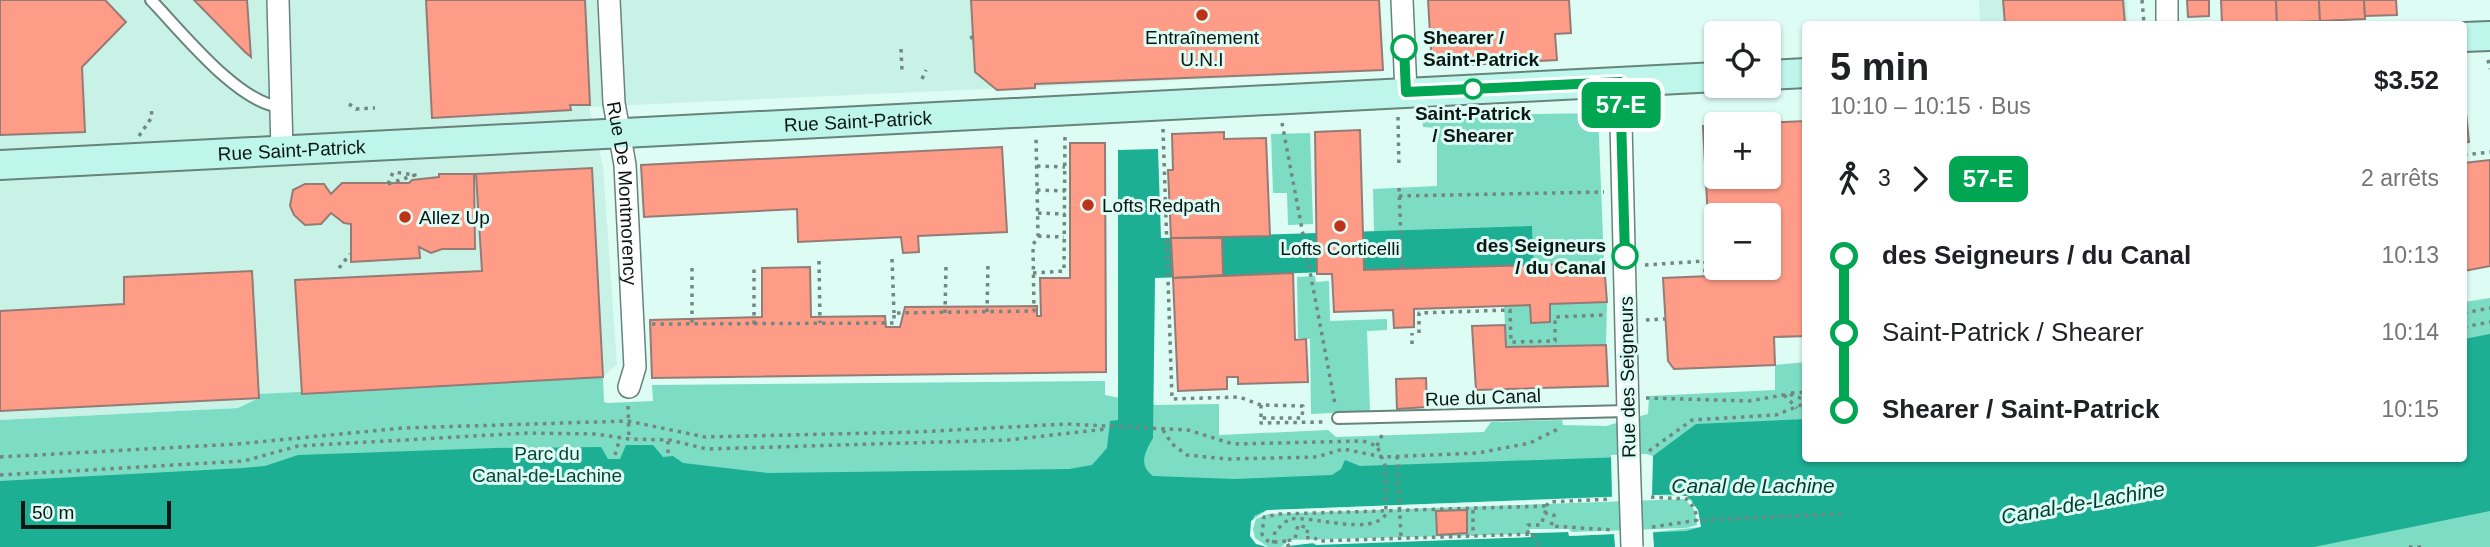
<!DOCTYPE html>
<html lang="fr">
<meta charset="utf-8">
<style>
:root{--surface:#fff;--page:#f2f2f2;--text:#202124;--muted:#757577}
body{margin:0;font-family:Arial,sans-serif;background:var(--page);color:var(--text);height:100vh;display:flex;flex-direction:column;font-size:26px;white-space:nowrap}
*{box-sizing:border-box;margin:0}
p{font-size:23px;color:var(--muted)}
.icon{flex:none;width:38px;height:38px;fill:none;stroke:currentColor;stroke-width:2;stroke-linecap:round;stroke-linejoin:round}
.map{position:relative;flex:1;overflow:hidden}
.side{position:absolute;left:1802px;top:21px;width:665px;height:441px;display:flex;flex-direction:column;background:var(--surface);border-radius:7px;box-shadow:0 2px 5px #0004}
.side>*{flex:none}
.badge{padding:0 14px;border-radius:10px;font-size:24px;line-height:46px}
.controls{position:absolute;left:1704px;top:21px;display:grid;gap:14px}
.controls a{display:grid;place-items:center;width:77px;height:77px;border-radius:7px;background:var(--surface);box-shadow:0 2px 5px #0004;font-size:35px}
.scale{position:absolute;left:21px;bottom:18px;width:150px;box-sizing:border-box;padding-left:7px;border:4px solid #0c1714;border-top:0;font-size:19px;line-height:24px;white-space:nowrap;color:#0c1714;-webkit-text-stroke:5px #ddfcf3;paint-order:stroke}
.map>.badge{position:absolute;translate:-50% -50%;box-shadow:0 0 0 4px #fff}
.legs{display:flex;align-items:center;gap:10px;height:77px;padding:0 28px;font-size:23px}
.legs p{margin-inline-start:auto}
.overview{display:flex;align-items:center;justify-content:space-between;height:119px;padding:0 28px}
h1{font-size:38px;font-weight:800;line-height:52px}
ul{padding:0 28px;list-style:none}
li{display:flex;align-items:center;gap:24px;height:77px;font-size:26px}
li i{display:grid;place-items:center;width:10px;height:100%;margin:0 9px;background:currentColor}
li i::after{content:'';width:18px;height:18px;margin:-9px;border:5px solid;border-radius:50%;background:var(--surface)}
li p{margin-inline-start:auto}
li:first-child i{background:linear-gradient(#0000 50%,currentColor 0)}
li:last-child i{background:linear-gradient(currentColor 50%,#0000 0)}
.map>svg:first-child{display:block}
</style>
<div class="map">
<svg width="2490" height="547" viewBox="0 0 2490 547">
<rect width="100%" height="100%" fill="#ddfcf3"/>
<!-- built -->
<g fill="#c9f2e6">
<path d="M0,0H1375L1378,71L589,107L603,167L617,364L603,377L259,398L238,408L0,420Z"/>
<path d="M1979,0H2127L2128,24H1980Z"/>
</g>
<!-- green -->
<g fill="#7cddc4">
<path d="M1598,113L1604,263L1534,265L1532,227L1374,232L1373,189L1437,186V128L1423,127L1422,116Z"/>
<path d="M1310,133L1313,224L1288,225L1287,193H1273L1271,134Z"/>
<path d="M1315,276L1316,282L1329,281L1330,321L1387,319V330L1367,331L1370,411L1311,414L1310,339L1298,338L1297,277Z"/>
<path d="M2490,298V547H0V420L238,408L259,398V394L603,377L604,402L608,403L653,401L652,385L1105,381V395L1155,405L1219,404V435L1328,430L1336,437L1484,432L1491,422L1562,420L1563,425L1606,426L1648,414L1649,396L1775,390V365L1806,362V458H2464V302Z"/>
<path d="M1607,302L1606,345L1506,347L1504,306L1530,305L1531,322H1549L1550,304Z"/>
</g>
<!-- water -->
<path fill="#1caf93" d="M1158,149L1161,238L1532,226L1534,265L1155,278L1153,438C1145,452 1138,465 1153,476L1234,479L1332,475L1341,469L1345,460L1360,466L1653,456L1696,424L1806,419V458H2464V339L2490,334V511L2314,547H1285L1290,544L1531,537L1530,533L1569,532V536L1686,531L1700,527L1692,500L1680,494L1267,510L1254,516L1250,536L1265,547H0V481L243,468L265,466L298,455L495,448L601,447L608,459H620L626,445H653L663,457L673,456L683,463L768,473L1069,469L1092,465L1107,448L1110,421L1118,420V150Z"/>
<!-- pier -->
<path fill="#ddfcf3" d="M1646,454L1653,456L1652,495L1687,496L1698,510L1701,527L1653,532L1654,547H1615L1614,534L1569,536L1568,532L1530,533L1531,537L1316,545L1313,543L1281,547L1290,540L1527,534L1530,529H1569L1572,532L1686,528L1697,525L1695,511L1685,499L1268,514L1256,519L1253,529L1255,538L1268,547L1256,544L1250,536L1251,521L1267,510L1612,497L1611,455Z"/>
<!-- building -->
<g fill="#ff9c88" stroke="#957b75" stroke-width="2" fill-rule="evenodd">
<path d="M0,0H105L126,22L82,67L85,132L0,135Z"/>
<path d="M194,0H247L251,57L245,52Z"/>
<path d="M426,0H585L590,105H570L571,110L432,118Z"/>
<path d="M971,0H1379L1383,70L1035,84V88L997,90L975,72Z"/>
<path d="M1428,0H1569L1571,33L1555,34L1557,60L1432,67Z"/>
<path d="M2003,0H2123L2125,24H2005Z"/>
<path d="M2187,0H2209V16L2188,17Z"/>
<path d="M2221,0H2276L2277,23L2222,24Z"/>
<path d="M2276,0H2319L2320,21L2277,23Z"/>
<path d="M2319,0H2364L2365,19L2320,21Z"/>
<path d="M2364,0H2396L2397,15L2365,16Z"/>
<path d="M2464,93L2469,142L2464,143Z"/>
<path d="M1806,121V336L1774,337L1775,365L1674,369L1668,361L1663,278L1711,276L1703,126H1717V177H1769V124H1742ZM1717,215H1769V268H1717Z"/>
<path d="M1360,130L1364,270L1604,263L1607,302L1550,304V322L1531,323L1530,305L1414,309V327L1394,328L1393,310L1334,312L1332,274H1317L1315,132Z"/>
<path d="M1224,132V139L1266,138L1270,236L1171,238L1168,170H1173L1172,134Z"/>
<path d="M1070,143H1105L1106,372L652,378L650,320L762,317V268L810,267L811,317L885,316L886,327H900L905,307L1037,306V316H1041L1040,278H1070Z"/>
<path d="M1002,147L1007,232L918,236L919,252L903,253L901,237L798,242L797,209L644,217L641,165Z"/>
<path d="M2490,160V266L2464,271V163Z"/>
<path d="M592,168L603,377L302,394L295,280L482,271L476,174Z"/>
<path d="M439,174H474L475,249H442L431,253L419,247L420,258L351,262V224L344,223L331,213L321,224L305,225L294,215L290,206L293,190L305,184H324L331,194L342,183H409L412,180L439,177Z"/>
<path d="M1171,238H1222L1223,275L1173,278Z"/>
<path d="M252,271L259,398L0,411V311L124,304V277Z"/>
<path d="M1293,273L1295,340L1306,339L1308,382L1238,384V377H1227V389L1178,391L1173,278Z"/>
<path d="M1505,325L1506,347L1606,345L1608,386L1476,390L1472,326Z"/>
<path d="M1426,378L1427,407L1397,409L1396,379Z"/>
<path d="M1467,510V533L1437,535L1436,511Z"/>
</g>
<g fill="none" stroke-linecap="round" stroke-linejoin="round">
<defs>
<g id="lane">
<path d="M151,0C181,31 239,105 282,107"/>
<path d="M1338,418L1628,411"/>
</g>
<g id="street">
<path d="M278,0L282,150"/>
<path id="s1" d="M609,0L614,103L625,165L635,367L629,387"/>
<path d="M1402,0L1406,92"/>
<path d="M2167,0V24"/>
<path d="M1620,82L1629,454"/>
</g>
<g id="secondary">
<path d="M2464,37L2490,36"/>
<path d="M1769,75L1806,73"/>
<path id="s2" d="M0,165L1717,77"/>
</g>
</defs>
<!-- lane casing -->
<use href="#lane" stroke="#67837a" stroke-width="14"/>
<!-- street casing -->
<use href="#street" stroke="#67837a" stroke-width="24"/>
<!-- secondary casing -->
<use href="#secondary" stroke="#67837a" stroke-width="32"/>
<!-- path -->
<g stroke="#728781" stroke-width="3.5" stroke-dasharray="3.5 5" stroke-linecap="butt">
<path d="M2142,0L2144,24"/>
<path d="M970,38L973,37"/>
<path d="M901,49L902,71"/>
<path d="M2488,60L2490,69"/>
<path d="M922,79L926,70"/>
<path d="M349,104L356,109L375,108"/>
<path d="M1398,117L1399,168"/>
<path d="M1282,123L1335,404"/>
<path d="M1163,129L1172,399L1239,397L1261,405L1303,406L1302,418H1261V423L1324,422"/>
<path d="M139,136L152,117L151,107"/>
<path d="M2464,155L2490,152"/>
<path d="M1037,166L1065,167"/>
<path d="M388,184L415,175L393,172"/>
<path d="M388,184L394,170"/>
<path d="M1399,188L1402,269"/>
<path d="M1037,190L1065,191"/>
<path d="M1399,196L1604,192"/>
<path d="M1038,213L1065,214"/>
<path d="M1038,236L1064,237"/>
<path d="M892,259L894,313"/>
<path d="M819,261L820,323"/>
<path d="M1645,265L1705,261V276"/>
<path d="M339,268L350,254"/>
<path d="M692,268V324"/>
<path d="M1033,273L1064,271L1065,133"/>
<path d="M987,312L988,264"/>
<path d="M945,313L946,265"/>
<path d="M2464,313L2490,308"/>
<path d="M1646,320L1665,319"/>
<path d="M652,324L894,323V313L1034,311L1033,245L1038,236L1036,135"/>
<path d="M754,324V265"/>
<path d="M2464,327L2490,322"/>
<path d="M1419,333V313L1510,310L1511,342L1555,341V317L1605,315"/>
<path d="M1412,344V333"/>
<path d="M1791,393L1806,392"/>
<path d="M1784,395L1797,408"/>
<path d="M1646,398L1749,401L1789,394L1806,400"/>
<path d="M1261,405V418"/>
<path d="M628,406L629,439"/>
<path d="M1163,430L1172,444L1187,455L1227,459L1317,457L1343,449L1383,457L1478,453L1530,443L1558,429"/>
<path d="M1377,446L1383,433"/>
<path d="M1649,451L1692,420L1776,415L1806,403"/>
<path d="M668,453V439"/>
<path d="M615,455L620,438"/>
<path d="M1397,456L1401,538"/>
<path d="M0,457L237,444L403,428L628,421L705,437L916,432L1067,424L1188,430L1233,444L1363,441L1377,446L1385,465L1386,514C1372,537 1312,515 1289,519L1275,531L1273,547"/>
<path d="M0,475L244,461L298,446L527,433L596,434L629,439L670,440L707,449L1008,440L1106,429"/>
<path d="M1651,497L1687,499L1695,509L1697,521"/>
<path d="M1546,506L1549,502L1612,499"/>
<path d="M1473,510V536"/>
<path d="M1652,527L1699,520L1841,514"/>
<path d="M1528,534V525H1541L1545,513L1554,515L1551,526L1613,530"/>
<path d="M1286,541C1275,541 1268,546 1262,534L1264,517L1280,514L1546,506L1545,513"/>
<path d="M1289,547L1286,541L1295,539L1298,525L1308,528L1306,538L1314,537L1318,541L1533,534L1539,547"/>
<path d="M2409,547H2421"/>
</g>
<!-- lane -->
<use href="#lane" stroke="#fff" stroke-width="10"/>
<!-- street -->
<use href="#street" stroke="#fff" stroke-width="21"/>
<!-- secondary -->
<use href="#secondary" stroke="#bef6eb" stroke-width="28"/>
<defs>
<path id="street-bridge" d="M1629,454L1632,547"/>
</defs>
<!-- street-bridge casing -->
<use href="#street-bridge" stroke="#67837a" stroke-width="24" stroke-linecap="butt"/>
<!-- street-bridge -->
<use href="#street-bridge" stroke="#fff" stroke-width="21"/>
</g>
<g fill="none" stroke-linecap="round" stroke-linejoin="round">
<defs>
<path id="line-1" d="M1404,48L1406,92L1620,82L1625,256"/>
</defs>
<!-- line-1 casing -->
<use href="#line-1" stroke="#fff" stroke-width="16"/>
<!-- line-1 -->
<use href="#line-1" stroke="#00a651" stroke-width="10"/>
</g>
<!-- markers -->
<g fill="#be3219" stroke="#ddfcf3" stroke-width="2.5">
<circle cx="1202" cy="15" r="7"/>
<circle cx="1088" cy="205" r="7"/>
<circle cx="405" cy="217" r="7"/>
<circle cx="1340" cy="226" r="7"/>
</g>
<g fill="#fff" stroke="#00a651" stroke-width="3.5">
<circle cx="1404" cy="48" r="12"/>
<circle cx="1473" cy="89" r="9"/>
<circle cx="1625" cy="256" r="12"/>
</g>
<g text-anchor="middle" stroke-width="6" stroke-linejoin="round" paint-order="stroke">
<!-- poi labels -->
<g font-size="19" fill="#0c1714" stroke="#ddfcf3">
<text x="1202" y="44">Entraînement<tspan x="1202" dy="22">U.N.I</tspan></text>
<text x="1102" y="212" text-anchor="start">Lofts Redpath</text>
<text x="419" y="224" text-anchor="start">Allez Up</text>
<text x="1340" y="255">Lofts Corticelli</text>
</g>
<!-- stop labels -->
<g font-size="19" font-weight="bold" fill="#0c1714" stroke="#ddfcf3" text-anchor="start">
<text x="1423" y="44">Shearer /<tspan x="1423" dy="22">Saint-Patrick</tspan></text>
<text x="1473" y="120" text-anchor="middle">Saint-Patrick<tspan x="1473" dy="22">/ Shearer</tspan></text>
<text x="1606" y="252" text-anchor="end">des Seigneurs<tspan x="1606" dy="22">/ du Canal</tspan></text>
</g>
<!-- street labels -->
<g font-size="19" fill="#0c1714" stroke="#ddfcf3">
<text dy="7" stroke="none"><textPath href="#s2" startOffset="859">Rue Saint-Patrick</textPath></text>
<text dy="7" stroke="none"><textPath href="#s2" startOffset="292">Rue Saint-Patrick</textPath></text>
<text dy="7" stroke="none"><textPath href="#s1" startOffset="194">Rue De Montmorency</textPath></text>
<text transform="translate(1627 377) rotate(-91)" y="7">Rue des Seigneurs</text>
<text transform="translate(1483 397) rotate(-2)" y="7">Rue du Canal</text>
</g>
<!-- park labels -->
<g font-size="19" fill="#094438" stroke="#ddfcf3">
<text x="547" y="460">Parc du<tspan x="547" dy="22">Canal-de-Lachine</tspan></text>
</g>
<!-- water labels -->
<g font-size="21" font-style="italic" fill="#003d31" stroke="#ddfcf3">
<text x="1753" y="493">Canal de Lachine</text>
<text transform="translate(2083 503) rotate(-10)" y="7">Canal-de-Lachine</text>
</g>
</g>
</svg>
<div class="controls">
<a><svg class="icon" aria-label="locate" viewBox="0 0 24 24"><circle cx="12" cy="12" r="6"/><path d="M12 2v4M12 18v4M2 12h4M18 12h4"/></svg></a>
<a>+</a>
<a>−</a>
</div>
<div class="scale">50 m</div>
<b class="badge" style="left:1621px;top:105px;background:#00a651;color:#fff">57-E</b>
<section class="side">
<div class="overview"><div><h1>5 min</h1><p>10:10 – 10:15 · Bus</p></div><b>$3.52</b></div>
<div class="legs"><svg class="icon" aria-label="walk" viewBox="0 0 24 24"><circle cx="13" cy="4" r="2"/><path d="M13 8l-2 6 4 7M11 14l-3 7M7 12l3-4h3l4 4"/></svg>3<svg class="icon" aria-label="forward" viewBox="0 0 24 24"><path d="M9 5l7 7-7 7"/></svg><b class="badge" style="background:#00a651;color:#fff">57-E</b><p>2 arrêts</p></div>
<ul>
<li><i style="color:#00a651"></i><b>des Seigneurs / du Canal</b><p>10:13</p></li>
<li><i style="color:#00a651"></i><span>Saint-Patrick / Shearer</span><p>10:14</p></li>
<li><i style="color:#00a651"></i><b>Shearer / Saint-Patrick</b><p>10:15</p></li>
</ul>
</section>
</div>
